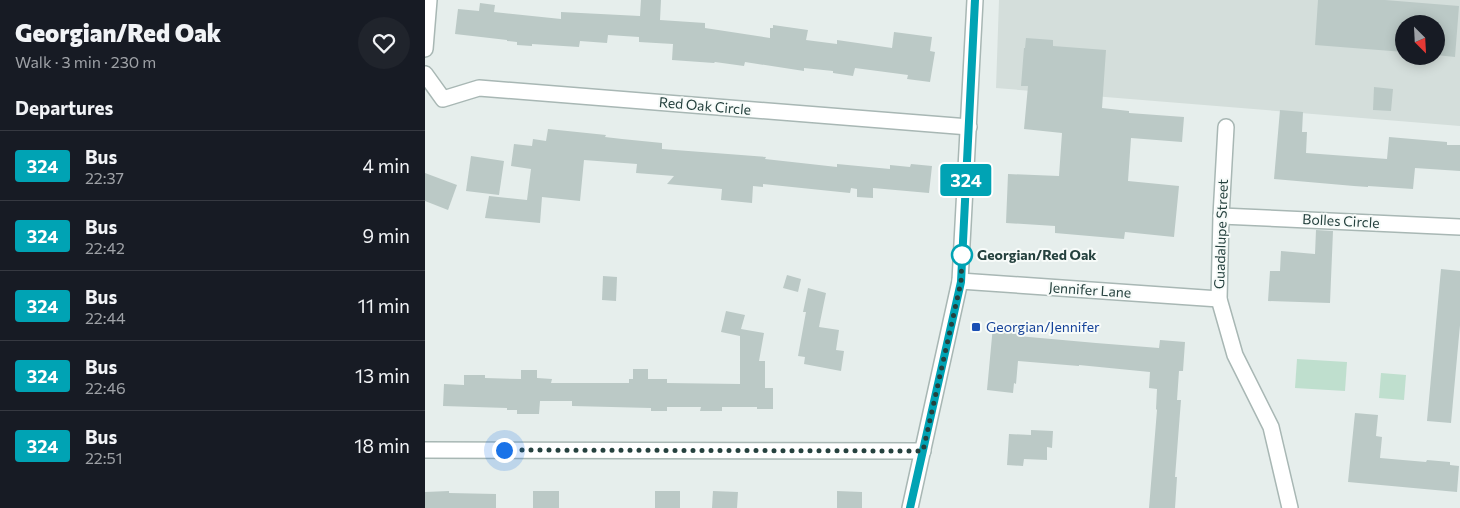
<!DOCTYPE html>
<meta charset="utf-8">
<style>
:root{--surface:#171b24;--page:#20242c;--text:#f1f3f6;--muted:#9ea1a6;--line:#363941}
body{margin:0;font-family:Commissioner,sans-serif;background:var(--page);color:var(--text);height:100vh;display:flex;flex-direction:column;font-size:19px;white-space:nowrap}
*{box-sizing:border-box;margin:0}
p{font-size:16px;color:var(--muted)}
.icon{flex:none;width:28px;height:28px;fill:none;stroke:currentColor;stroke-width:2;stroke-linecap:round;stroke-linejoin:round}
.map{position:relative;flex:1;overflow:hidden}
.details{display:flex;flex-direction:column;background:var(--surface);width:425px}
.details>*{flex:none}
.badge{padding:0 10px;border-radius:4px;font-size:18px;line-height:32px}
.needle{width:32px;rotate:156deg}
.tools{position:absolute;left:970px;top:15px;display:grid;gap:10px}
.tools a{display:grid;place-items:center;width:50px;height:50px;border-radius:50%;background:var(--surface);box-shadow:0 2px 12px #0003;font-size:25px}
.you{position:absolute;width:25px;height:25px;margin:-12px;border:4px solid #fff;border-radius:50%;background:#1a73e8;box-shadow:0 0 0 8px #1a73e833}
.map>.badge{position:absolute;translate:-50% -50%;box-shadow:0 0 0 2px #fff}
h2{padding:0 15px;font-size:19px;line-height:45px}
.round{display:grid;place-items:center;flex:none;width:52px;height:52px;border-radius:26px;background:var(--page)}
.head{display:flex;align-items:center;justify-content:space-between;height:85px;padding:0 15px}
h1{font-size:24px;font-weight:800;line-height:38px}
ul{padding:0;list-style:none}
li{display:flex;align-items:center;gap:15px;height:70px;padding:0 15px;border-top:1px solid var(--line)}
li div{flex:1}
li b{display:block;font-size:19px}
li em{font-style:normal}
li .badge{min-width:55px;font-weight:700;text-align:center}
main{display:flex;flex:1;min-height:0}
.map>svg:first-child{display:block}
</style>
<main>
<section class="details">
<div class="head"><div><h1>Georgian/Red Oak</h1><p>Walk · 3 min · 230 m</p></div><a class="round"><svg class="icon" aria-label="heart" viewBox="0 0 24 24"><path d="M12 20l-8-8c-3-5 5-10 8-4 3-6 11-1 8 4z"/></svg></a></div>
<h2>Departures</h2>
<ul>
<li><span class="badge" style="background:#00a3b4;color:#fff">324</span><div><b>Bus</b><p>22:37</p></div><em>4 min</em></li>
<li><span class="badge" style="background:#00a3b4;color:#fff">324</span><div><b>Bus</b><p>22:42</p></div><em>9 min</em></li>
<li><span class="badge" style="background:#00a3b4;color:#fff">324</span><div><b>Bus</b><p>22:44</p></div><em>11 min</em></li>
<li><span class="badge" style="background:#00a3b4;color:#fff">324</span><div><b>Bus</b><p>22:46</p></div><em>13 min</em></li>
<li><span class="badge" style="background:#00a3b4;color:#fff">324</span><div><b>Bus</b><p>22:51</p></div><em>18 min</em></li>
</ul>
</section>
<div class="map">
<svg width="1035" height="508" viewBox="0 0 1035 508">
<rect width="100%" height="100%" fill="#e6eeec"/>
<!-- built -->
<path fill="#d4dedb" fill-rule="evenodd" d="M574,0H1035V126L571,88ZM979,24H1011V56H979Z"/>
<!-- green -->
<g fill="#bfdfce">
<path d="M872,359L922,362L920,391L870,388Z"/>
<path d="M956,373L981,375L979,400L954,398Z"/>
</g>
<!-- building -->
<g fill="#bbc9c6">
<path d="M216,0H236L235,20L280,23V28L345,38V28H348V25L383,30L381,40L412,44V40L467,48L469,32L507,37L505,51L510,52L505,82L482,79L483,75L430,68L428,76L408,73V71L379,68V71L320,62L319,66L290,62L289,63L247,60L248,44L214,42V37L183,35L182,43L155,41L154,47L107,44V46L92,45V42L82,41V40L30,34L33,9L54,11L55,3L70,5L69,12L136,19V12L215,16Z"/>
<path d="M893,0H960L1034,6L1030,57L1011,55V24H979V52L890,45Z"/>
<path d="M601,38L628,40V46L681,50L677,108L704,111V113L759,117L757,142L706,138L703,181L754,186L749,237L700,232L699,239L630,233V226L581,223L583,174L634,176L637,133L599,129L603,86H596L599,48H600Z"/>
<path d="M949,87L968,89L966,111L948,110Z"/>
<path d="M855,110L878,112L877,132H882L881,153L962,159L964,137L1022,142V145H1035V171L990,168L988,189L943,186V187L929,186L849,179Z"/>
<path d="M123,129L181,135L180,137L197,139L237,143V149L341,157L340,159L412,167V164L465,169V165L485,167L486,164L507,166L504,193L448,188V198L432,197V189L426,188L425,193L338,184V187L328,186L327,203L296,200L297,189L242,184L249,176L211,173L212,164L159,160L155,201L117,197L115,223L60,218L64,196L102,200L106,169L86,166L89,144L107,146L108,139L121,141Z"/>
<path d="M46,156L79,161L74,195L41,191Z"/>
<path d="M0,173L32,185L23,210L0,201Z"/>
<path d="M891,230L908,231L905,303L843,301L845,271H855L856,251L890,254Z"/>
<path d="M1016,269L1035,271V325L1026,423L1002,421Z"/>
<path d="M362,275L376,279L373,292L358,288Z"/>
<path d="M178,276L192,277L191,301L177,300Z"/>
<path d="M383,288L401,293L394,327L414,330L411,350L419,351L416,371L379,364L380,357L373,356L381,312H378Z"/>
<path d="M301,311L320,315L316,329L339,333L334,361H340V388H348V409H332V407H297V411H275L276,407H242V411H226V408L147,406V401H115L114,414H92V410H82V408L18,406L19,384L39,385V375H60V378L96,379V370H112V378L127,379L126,383H204V379H208V369H223V379H242V383L315,384V334V336L296,332Z"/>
<path d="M568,326L593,328V336L671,343L734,348L735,340L760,342L758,371H754L752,400H756L750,477H752L750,508H724L732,410L731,409L732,389L724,388L725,372L654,365V366L593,361L591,384L589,383L588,393L562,390Z"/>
<path d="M930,413L953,415L951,436L957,437L955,458L1001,462L1002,460L1025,462V465L1034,466L1032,492L923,482Z"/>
<path d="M606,430L628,431L627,448L622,447V460L599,459L598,466L582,465L584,434L606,435Z"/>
<path d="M24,491V493L71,494V508H0V492Z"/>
<rect x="108" y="491" width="26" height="17"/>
<rect x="230" y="491" width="25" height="17"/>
<path d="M288,491L313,492L312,508H287Z"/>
<path d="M412,491L437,492V508H412Z"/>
</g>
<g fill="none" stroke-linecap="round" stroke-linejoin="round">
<defs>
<g id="minor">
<path d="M0,49L4,0"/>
<path d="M0,74L18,99L54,88L544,127"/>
<path d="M801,127L796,216L794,299L810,355L846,427L865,508"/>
<path d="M796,216L1035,227"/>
<path d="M535,281L794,299"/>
<path d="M0,450L498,451"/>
<path d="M485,508L535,281L550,0"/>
</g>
</defs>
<!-- minor casing -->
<use href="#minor" stroke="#a8b7b4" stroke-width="18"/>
<!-- minor -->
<use href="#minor" stroke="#fff" stroke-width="15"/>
</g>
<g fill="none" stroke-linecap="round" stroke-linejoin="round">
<defs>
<path id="line" d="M485,508L536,282L550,0"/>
</defs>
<!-- line casing -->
<use href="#line" stroke="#fff" stroke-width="11"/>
<!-- line -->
<use href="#line" stroke="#00a3b4" stroke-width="8"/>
<!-- walk -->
<path stroke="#25413e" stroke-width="5" stroke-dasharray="0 9" d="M79,450L498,451L536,282L537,255"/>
</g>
<!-- markers -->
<circle fill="#fff" stroke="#00a3b4" stroke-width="2.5" cx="537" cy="255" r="10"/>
<rect fill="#1a4fb4" stroke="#f7fbf9" stroke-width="2" x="546" y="322" width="10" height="10" rx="2.5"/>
<g text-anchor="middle" stroke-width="4" stroke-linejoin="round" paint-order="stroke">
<!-- street labels -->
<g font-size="14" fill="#25413e" stroke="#f7fbf9">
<text transform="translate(280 106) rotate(5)" y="5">Red Oak Circle</text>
<text transform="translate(916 221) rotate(3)" y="5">Bolles Circle</text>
<text transform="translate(796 234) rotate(-88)" y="5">Guadalupe Street</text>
<text transform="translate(665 290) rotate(4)" y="5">Jennifer Lane</text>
</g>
<!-- stop labels -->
<g font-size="14" font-weight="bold" fill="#25413e" stroke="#f7fbf9" text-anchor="start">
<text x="552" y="260">Georgian/Red Oak</text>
</g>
<!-- transit labels -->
<g font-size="14" fill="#164399" stroke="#f7fbf9" text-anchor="start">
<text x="561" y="332">Georgian/Jennifer</text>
</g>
</g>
</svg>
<div class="tools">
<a><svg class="needle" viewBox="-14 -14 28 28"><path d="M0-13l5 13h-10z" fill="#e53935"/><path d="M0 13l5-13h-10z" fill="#9ea1a6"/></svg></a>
</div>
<div class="you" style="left:79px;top:450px"></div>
<b class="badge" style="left:541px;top:180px;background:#00a3b4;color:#fff">324</b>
</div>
</main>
